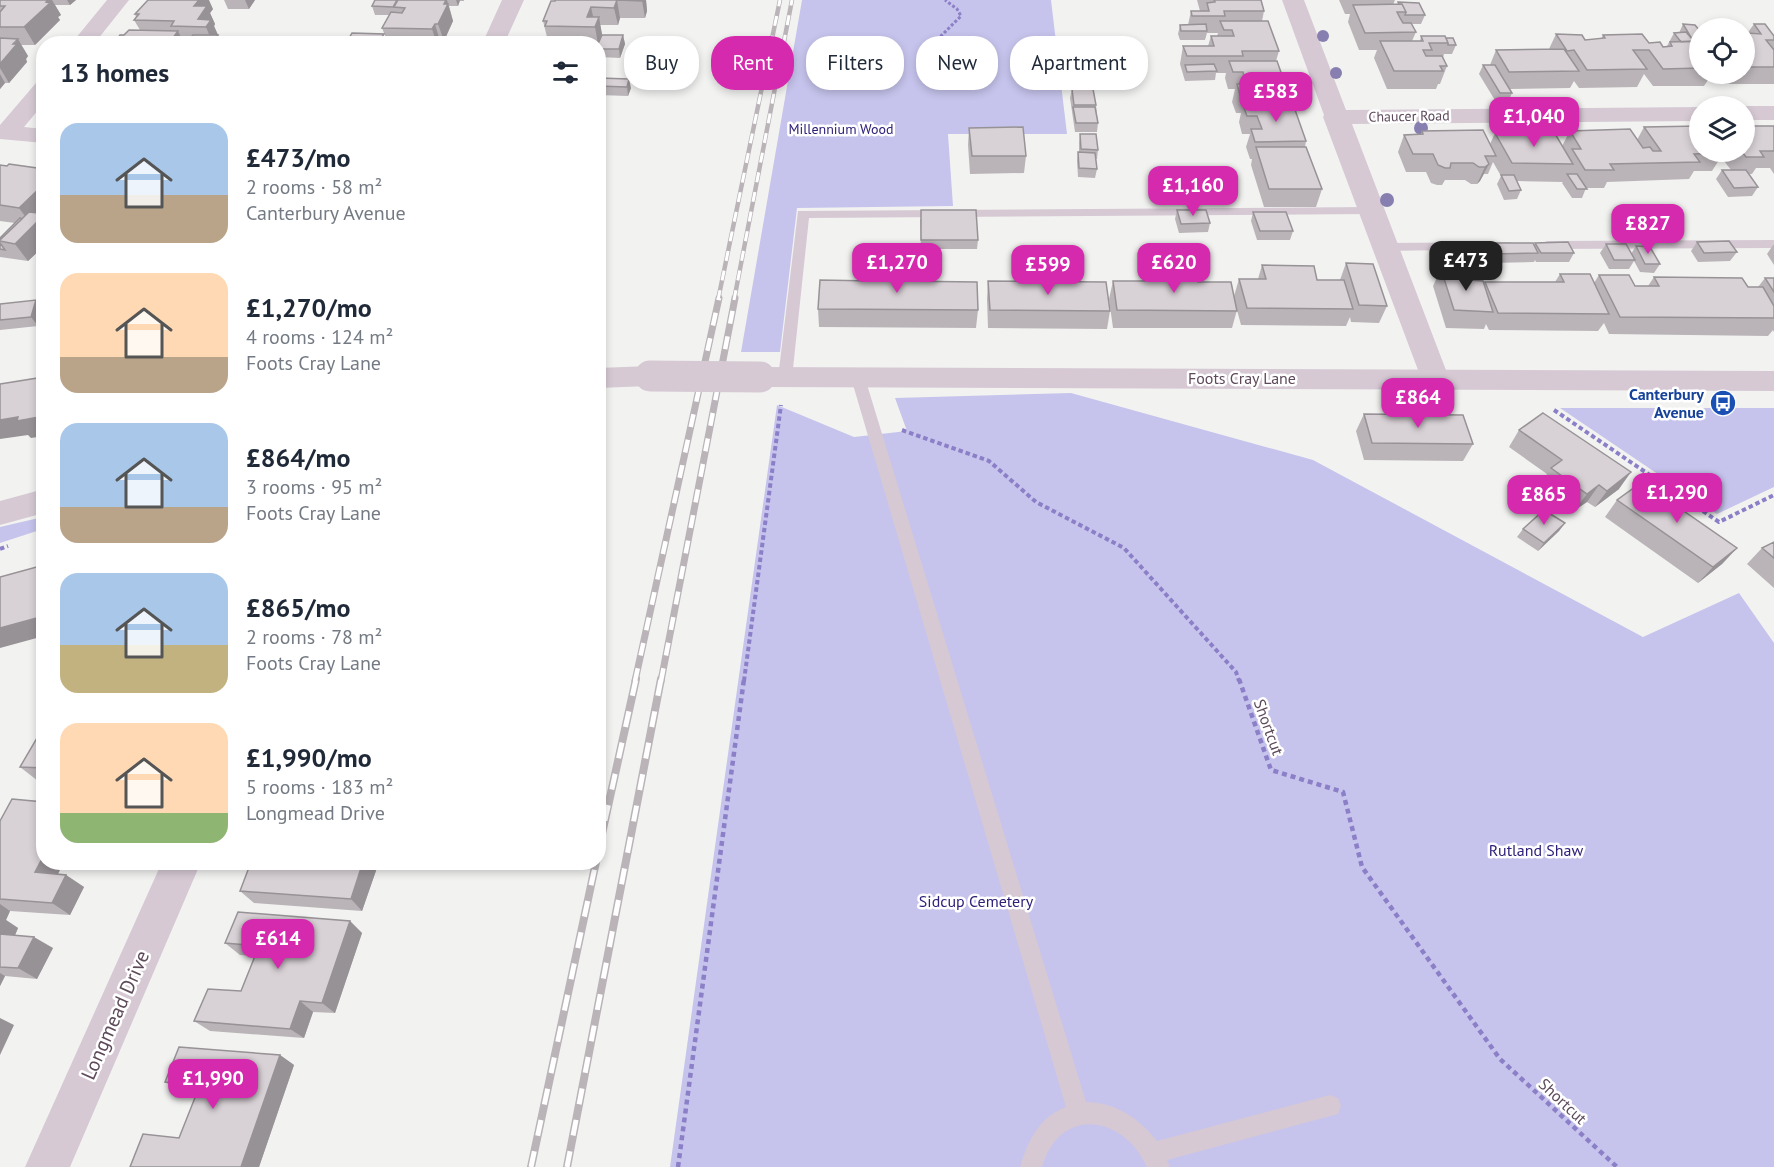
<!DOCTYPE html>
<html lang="en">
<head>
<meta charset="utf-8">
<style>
  :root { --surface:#fff; --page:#f2f2f3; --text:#1f2937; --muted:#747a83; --accent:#d529ae }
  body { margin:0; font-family:"PT Sans",sans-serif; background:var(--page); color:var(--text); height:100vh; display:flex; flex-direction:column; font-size:22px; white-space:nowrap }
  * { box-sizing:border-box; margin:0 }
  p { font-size:20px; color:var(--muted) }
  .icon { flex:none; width:33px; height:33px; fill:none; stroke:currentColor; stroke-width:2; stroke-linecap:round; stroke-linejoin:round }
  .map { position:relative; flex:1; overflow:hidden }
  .details { position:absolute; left:36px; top:36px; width:570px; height:834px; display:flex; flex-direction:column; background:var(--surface); border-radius:24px; box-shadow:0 3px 9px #0003 }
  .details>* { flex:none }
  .guide { position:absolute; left:624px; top:36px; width:570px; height:54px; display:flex; gap:12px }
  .controls { position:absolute; left:1689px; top:18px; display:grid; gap:12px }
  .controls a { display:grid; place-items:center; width:66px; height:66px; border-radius:50%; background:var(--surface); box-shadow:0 3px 9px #0003; font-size:30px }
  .price { position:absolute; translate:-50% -51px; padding:0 14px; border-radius:12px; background:var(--accent); color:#fff; font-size:20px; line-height:39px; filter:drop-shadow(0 2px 3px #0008) }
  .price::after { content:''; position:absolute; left:50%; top:36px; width:18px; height:14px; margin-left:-9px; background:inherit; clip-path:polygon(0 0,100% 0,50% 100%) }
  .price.selected { background:#222; color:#fff }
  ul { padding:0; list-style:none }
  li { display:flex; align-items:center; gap:18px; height:150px; padding:0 24px }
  li span { display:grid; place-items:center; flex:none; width:168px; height:120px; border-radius:18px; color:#555 }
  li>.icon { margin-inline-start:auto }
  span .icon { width:72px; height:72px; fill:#fffc; stroke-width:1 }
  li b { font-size:26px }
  h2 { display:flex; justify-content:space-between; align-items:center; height:72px; padding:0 24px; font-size:26px }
  .tag { padding:0 21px; border-radius:24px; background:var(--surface); box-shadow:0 3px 9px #0003; font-size:21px; line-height:54px }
  .tag.selected { background:var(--accent); color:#fff }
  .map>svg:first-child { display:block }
</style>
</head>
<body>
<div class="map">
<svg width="1774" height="1167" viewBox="0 0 1774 1167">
  <rect width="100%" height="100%" fill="#f2f3f1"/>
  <!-- green -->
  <path fill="#c6c4ec" d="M802 0H1051L1067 134H948L953 206 797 208 780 352H741Z
    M1071 393 1313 460 1643 637 1739 593 1774 643V1167H670L777 405 854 437 907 431 895 398Z
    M1560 408H1774V487L1717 514Z
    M43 517V529L0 543V527Z"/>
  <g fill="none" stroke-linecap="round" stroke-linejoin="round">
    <!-- path-far2 -->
    <path stroke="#8b7fc7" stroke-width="3" stroke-dasharray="3 2" stroke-linecap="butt" d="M929 69 937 40 961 16 957 9 945 0"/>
    <!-- path-far1 -->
    <path stroke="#8b7fc7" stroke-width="4" stroke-dasharray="4.5 3" stroke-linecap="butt" d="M1554 410 1719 522 1774 495
      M902 430 989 461 1036 502 1124 548 1236 672 1239 681
      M0 549 8 546
      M744 681 781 405"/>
    <!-- path -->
    <path stroke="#8b7fc7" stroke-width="4.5" stroke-dasharray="5 4" stroke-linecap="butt" d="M1239 679 1271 770 1343 792 1362 867 1500 1059 1617 1167
      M678 1167 744 679"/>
    <!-- service -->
    <path fill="#d6c9d4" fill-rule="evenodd" d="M1371 207 1377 211 1376 214 809 218 792 378 785 383 778 378 798 211Z
      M1774 240V248L1547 249 1540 245 1547 241Z
      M1509 242 1514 243 1516 246 1514 249 1385 251 1378 247 1385 243Z
      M858 373 865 378 1086 1102C1115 1102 1140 1119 1157 1141L1330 1095 1338 1098 1341 1106 1338 1114 1167 1160 1170 1167H1147C1124 1115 1060 1105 1042 1167H1020C1028 1141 1039 1117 1066 1107L851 378Z"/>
    <!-- minor -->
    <path fill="#d6c9d4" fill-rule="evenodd" d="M107 0H129L94 44H71Z
      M1282 0H1304L1346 110 1700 107V121L1352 124 1449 378 1445 385 1435 388 1425 385 1421 378 1323 117 1324 115Z
      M44 81V103L24 127 44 129V143L0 139V125L36 83Z
      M1742 106H1774V120H1744V106Z
      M162 862H201L70 1167H25Z"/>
    <!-- tertiary -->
    <path fill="#d6c9d4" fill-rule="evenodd" d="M502 0H524L504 44H482Z
      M650 366 660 369 664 376 660 383 650 386 598 388V368Z
      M760 367 1774 371V391L760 387 750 384 746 377 750 370Z
      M44 489V513L0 525V501Z"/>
    <!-- rail-far2 casing -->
    <g stroke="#bab4b8" stroke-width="4.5">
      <path id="rail-far2" d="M718 300 780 0
        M734 300 792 0"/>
    </g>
    <!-- rail-far1 casing -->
    <g stroke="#bab4b8" stroke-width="7">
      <path id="rail-far1" d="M635 681 719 298
        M661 681 735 298"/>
    </g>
    <!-- rail casing -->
    <g stroke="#bab4b8" stroke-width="8">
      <path id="rail" d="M598 852 636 679
        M531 1167 596 862
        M567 1167 661 679"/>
    </g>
    <!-- rail-far2 -->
    <use href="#rail-far2" stroke="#fff" stroke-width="3" stroke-dasharray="10" stroke-linecap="butt"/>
    <!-- rail-far1 -->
    <use href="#rail-far1" stroke="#fff" stroke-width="4.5" stroke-dasharray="13" stroke-linecap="butt"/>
    <!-- rail -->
    <use href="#rail" stroke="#fff" stroke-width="5" stroke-dasharray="16" stroke-linecap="butt"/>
    <!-- tertiary-bridge -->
    <path stroke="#d6c9d4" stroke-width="31" d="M650 376 760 377"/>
  </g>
  <!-- trees -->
  <g fill="#877faf">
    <circle cx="1323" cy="36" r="6"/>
    <circle cx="1336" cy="73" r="6"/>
    <circle cx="1548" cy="106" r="7"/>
    <circle cx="1563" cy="124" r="7"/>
    <circle cx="1421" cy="128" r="7"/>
    <circle cx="1387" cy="200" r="7"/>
  </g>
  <!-- wall -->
  <path fill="#bab4b8" d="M0 0H76L70 5H55L61 15 58 17 60 20 35 45H21L28 56 26 59 27 62 9 83H5L0 89Z
    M224 0H255L249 9H228Z
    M375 0H464V1H460L458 6H449L453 21 444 41H440L439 44H349L348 40 386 38 382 28 389 15H375L372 6Z
    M555 0H646L647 11 645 18H620L618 25H600L602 35H623L625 44 620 58 599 57 598 44H533L547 37 543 21Z
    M1197 0H1261L1264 11 1262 21 1279 51 1276 61 1289 95 1287 104 1306 141 1305 147 1322 189 1316 207H1264L1251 165 1252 159H1250L1246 147 1250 134H1242L1239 122 1241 113H1236L1232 102 1235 89H1228L1225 78 1226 73H1216L1215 80 1185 81 1180 64 1183 46H1208L1211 36H1217L1218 33H1207L1205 40H1180L1178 34 1180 25H1188L1191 11H1200Z
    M1339 0H1395L1393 5 1398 4V2L1425 15 1421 24H1411L1416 32 1412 41H1420L1421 36 1446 38 1456 45 1452 54H1444L1443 58 1447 66 1440 84H1438L1436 89H1387L1374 58 1377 50H1359L1348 22 1350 14H1345Z
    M213 9 210 13 215 24 214 26 222 44H114L124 35 140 30 134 20 136 17 135 14Z
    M1683 24 1700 31V74H1712L1704 86H1653L1644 74 1637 87 1579 88 1574 81 1570 88 1510 89 1512 93 1508 102H1496L1479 74 1483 65H1490L1496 50 1549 49 1556 34 1585 40 1601 39 1603 35 1649 43 1663 47 1667 46 1674 33H1679Z
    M1754 24 1774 36V84H1725L1717 74H1744V38Z
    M598 79 631 88 628 96 598 95Z
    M1072 89 1096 105 1098 123 1097 132H1075L1070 98Z
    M1774 126V174L1770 168H1756L1752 174H1749L1758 187 1752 196 1728 197 1716 179 1722 170H1731L1721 157 1712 171H1694L1689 179 1607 182 1604 188H1586L1582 198H1572L1562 183 1563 182 1517 181 1521 190 1517 199 1504 200 1497 184 1501 176 1493 162 1488 174H1484L1480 181 1477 184H1471L1465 180H1445L1442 185H1437L1431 183 1426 172H1406L1398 152 1404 135 1421 134 1422 131 1490 144 1495 133 1562 146 1570 131 1637 140 1644 127 1700 152H1744Z
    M969 128 1026 156 1024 173 970 174 968 145Z
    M1080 134 1098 150 1097 159H1096L1097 169 1095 178 1078 177 1077 161 1078 152 1079 153V143Z
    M0 165 44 169V246L28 261 0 257V238L15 223 0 221Z
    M1177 210 1210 223 1208 232 1179 233 1175 219Z
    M1253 212 1293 231 1290 240H1257L1251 221Z
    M920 219 978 240 977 249H921Z
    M1697 242 1737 252 1730 261 1698 262 1691 251Z
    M1488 243 1534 245 1535 243 1574 253 1569 262H1536L1535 260 1534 262 1489 263 1484 252Z
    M1606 244 1631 254 1636 246 1660 264 1654 273 1640 272 1634 261 1629 269H1609L1600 253Z
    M1773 245H1774V265L1767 254Z
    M1346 263 1387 306 1379 323 1351 322 1350 317 1346 326 1241 325 1237 310 1232 328H1113L1109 299 1113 281H1142L1144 272 1234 296 1239 279H1258L1262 265 1317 280H1340Z
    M1441 269 1468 280 1484 284 1485 282H1555L1560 274 1594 283 1599 275 1635 286H1648L1654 277 1748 287H1758L1765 278H1774V332L1773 330 1768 336 1609 334 1604 323 1598 331 1489 330 1486 324 1484 329 1446 328 1433 286Z
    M898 281 978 310 976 328 819 327 818 309Z
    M988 281 1110 311 1107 329 988 328 987 299Z
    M0 304 43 308 38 326 0 330Z
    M1364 414 1473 444 1463 461 1364 460 1356 431Z
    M1519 430 1619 489 1595 507 1587 502 1575 510 1540 485 1547 474 1509 447Z
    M1617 500 1737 548 1722 564 1698 583 1605 517Z
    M1565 523 1559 531 1538 551 1517 537 1523 529Z
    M1774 542V588L1747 564 1762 548Z
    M44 726V781H38L20 767Z
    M0 821 58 874 66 875 84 887 70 915 10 911 6 920 18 928 15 935 53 948 37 979 5 976 0 986Z
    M379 862 362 911 254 903 240 891 284 864Z
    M350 921 362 933 335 1013 313 1012 304 1038 210 1031 194 1021 241 991 255 956 240 955 225 943Z
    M280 1055 294 1065 259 1167H130L179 1138 197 1093 182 1091 165 1082Z"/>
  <!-- shaded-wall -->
  <path fill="#979296" d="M48 0H52L61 15 58 17 60 20 35 45 24 27Z
    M67 0H76L70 5Z
    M199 0H209L213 9 210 13 215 24 214 26 222 44H213L206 27 201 26 194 6Z
    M245 0H255L249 9Z
    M446 0H447L453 21 444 41 438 24Z
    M456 0H460L458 6Z
    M617 0 620 18 618 25 614 8Z
    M642 0H646L647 11 645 18Z
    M591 7 595 25 587 17Z
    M599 17 602 34 598 44 595 27Z
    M435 24 440 41 439 44H437L432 29Z
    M178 31 184 44H170V42Z
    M623 35 625 44 620 58 619 49Z
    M18 39 28 56 26 59 27 62 9 83 0 68V64Z
    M0 74 5 83 0 89Z
    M629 79 631 88 628 96 627 87Z
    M1489 164 1480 181 1477 184 1485 167Z
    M44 184V213L39 220 44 227V246L28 261 15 244 31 224 19 208Z
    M36 300 43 308 38 326 31 317Z
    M44 413V436L31 438 28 435 0 439V420Z
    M1631 472 1619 489 1595 507 1607 491Z
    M1599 485 1587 502 1575 510 1587 494Z
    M1565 523 1559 531 1538 551 1544 543Z
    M1737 548 1722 564 1698 583 1713 567Z
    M44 616V636L0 648V628Z
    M44 855V862H64L53 884 35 872Z
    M363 862H379L362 911 351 899Z
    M66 875 84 887 70 915 52 903Z
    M0 904 10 911 6 920 18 928 11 945 0 938Z
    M350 921 362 933 335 1013 322 1003Z
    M34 937 53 948 37 979 18 968Z
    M0 973 5 976 0 986Z
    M300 1001 313 1012 304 1038 290 1029Z
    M0 1018 14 1025 0 1055Z
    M280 1055 294 1065 259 1167H241Z"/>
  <!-- building -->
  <path fill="#d8d1d6" stroke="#979296" stroke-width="1.5" d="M0 0H48L46 2 50 3 24 27H0V12L5 6H0Z
    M148 0H199L194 6H207L198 19 211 20 206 27 171 26 174 21 134 20 139 14H135Z
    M375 0H397L393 7 372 6Z
    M398 0H446L444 4H448L438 24H435L432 29 382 28 391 12 402 13 405 8 394 7Z
    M555 0H642V1L617 0 614 8 591 7 587 17H599L595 27 545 26 547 21H543L551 1H555Z
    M1214 0H1261L1264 11H1224L1225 16H1192L1191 11H1209L1207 3 1215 2Z
    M1398 2 1419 3 1425 15H1405L1406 12 1402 4H1399Z
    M1402 4 1406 12H1397L1400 18 1403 23H1411L1416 32 1365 33 1353 5Z
    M1220 21H1268L1279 51H1242L1243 56H1187L1183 46H1214L1211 36H1234L1232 30H1224Z
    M1206 24 1207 31H1181L1180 25Z
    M1683 24 1695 25 1700 31V41L1681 42 1674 33 1686 32 1692 39Z
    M1754 24H1765L1774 36V40H1766L1774 50V67H1744V39H1751L1747 33 1761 34Z
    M129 30 178 31 170 42H158L157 44H114L120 35H124Z
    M352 33 384 34 381 38H378L375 44H351L353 40H348Z
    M1556 34 1582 35 1585 40 1605 38 1603 35 1642 34 1649 43 1660 42 1663 47 1672 46 1670 42 1695 41 1700 47V68L1663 69 1649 50H1633L1647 69 1587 70 1574 50 1567 51Z
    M193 35H218L213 43 187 42Z
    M602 35H623L619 49H598V44Z
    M1421 36H1445L1448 43H1429L1432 50H1423L1426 56H1442L1447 66H1440L1443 71H1394L1380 41H1423Z
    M540 37 590 38 588 44H533V42H537Z
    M0 38 18 39 13 44H17L0 64Z
    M378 38 428 39 426 44H375Z
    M1446 38H1453L1456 45H1448V43Z
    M1564 49 1579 71 1509 72 1496 50Z
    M1229 61H1277L1289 95H1240L1237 84H1246L1243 72H1233Z
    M1214 64 1217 71 1187 72 1185 65Z
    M1483 65H1495L1512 93H1500Z
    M599 78 629 79 627 87 598 86Z
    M1072 89H1093L1096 105H1074Z
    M1293 104 1306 141 1255 142 1251 129H1262L1257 116H1247L1243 105Z
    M1073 107H1095L1098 123H1076Z
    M1700 126V152H1722L1724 153 1694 154 1700 162 1610 164 1614 170H1585L1572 149H1581L1570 131 1630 129 1643 148 1650 147 1653 151H1661L1644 127Z
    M1744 126H1774V151H1760L1764 157H1746L1742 152H1744Z
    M1023 127 1026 156H972L969 128Z
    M1483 130 1496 156H1485L1489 164 1485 167H1479L1473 163H1451L1450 168H1445L1438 165 1433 154H1413L1404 135 1423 134 1422 131Z
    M1554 132 1573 164 1512 163 1495 133Z
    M1080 134H1096L1098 150 1081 149Z
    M1256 147H1306L1322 189H1269Z
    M1078 152 1095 153 1097 169 1079 168Z
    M9 164 44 169V184L19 208 0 205V165L7 166Z
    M1722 170H1746L1758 187 1734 188Z
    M1567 174H1577L1587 189H1577Z
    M1501 175H1514L1521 190 1509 191Z
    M44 208V221L39 220 15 244 0 241V240L29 212 38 213Z
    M921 210H976L978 240H921Z
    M1177 210H1206L1210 223 1181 224Z
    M1253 212H1286L1293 231H1260Z
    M20 218 22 219 0 240V238Z
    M1729 241 1737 252 1704 253 1697 242Z
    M1568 242 1574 253H1541L1535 243Z
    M0 243 5 250 0 249Z
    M1488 243H1533L1538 253 1493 254Z
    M1606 244H1626L1635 260H1614Z
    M1636 246 1650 247 1660 264H1645Z
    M1346 263 1373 264 1387 306 1359 305Z
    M1262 265 1314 266 1317 280H1344L1353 309 1247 308 1239 279H1266Z
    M872 268H898V281L977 282 978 310 818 309 820 280 872 281Z
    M1441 269 1465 270 1468 280 1483 281 1493 312 1454 310Z
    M1144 272H1196L1198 282H1231L1237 311 1117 310 1113 281H1145Z
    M1560 274H1590L1609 314 1498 313 1485 282H1564Z
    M1599 275H1629L1635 286H1659L1654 277 1742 278 1748 287H1763L1774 306V318L1620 317Z
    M1765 278H1774V292Z
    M988 281 1106 282 1110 311 990 310Z
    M36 300 31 317 0 320V304Z
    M44 377V413L40 414 39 417 17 421 18 417 0 420V384Z
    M1543 413 1631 472 1607 491 1599 485 1587 494 1551 468 1562 460 1519 430Z
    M1364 414 1463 415 1473 444 1372 443Z
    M1642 482 1737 548 1713 567 1617 500Z
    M1544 510 1565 523 1544 543 1523 529Z
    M1774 542V558L1762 548Z
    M44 565V616L0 628V577Z
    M44 726V768L20 767Z
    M12 799 44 802V855L35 872 66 875 52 903 0 899V821Z
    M251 862 284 864V862H363L351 899 240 891Z
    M238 912 350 921 322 1003 300 1001 290 1029 194 1021 208 989 241 991 259 946 225 943Z
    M0 934 34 937 18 968 0 967Z
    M179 1047 280 1055 241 1167H130L143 1134 179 1138 200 1085 165 1082Z"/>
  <!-- icons -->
  <defs>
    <g id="bus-disc" transform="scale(1.35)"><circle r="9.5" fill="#1a4fb4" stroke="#fff"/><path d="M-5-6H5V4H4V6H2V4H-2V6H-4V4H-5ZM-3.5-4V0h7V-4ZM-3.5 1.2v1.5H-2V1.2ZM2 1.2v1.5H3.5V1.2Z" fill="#fff"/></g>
  </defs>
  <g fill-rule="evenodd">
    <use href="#bus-disc" x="1723" y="403"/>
  </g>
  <g text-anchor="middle" stroke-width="5" stroke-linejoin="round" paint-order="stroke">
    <!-- far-street labels -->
    <g font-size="14" fill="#5d4a5a" stroke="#fff">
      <text transform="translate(1409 116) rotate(-1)" y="5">Chaucer Road</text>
    </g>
    <!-- far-park labels -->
    <g font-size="14" fill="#2f2079" stroke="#fff">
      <text x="841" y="134">Millennium Wood</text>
    </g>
    <!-- street labels -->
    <g font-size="16" fill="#5d4a5a" stroke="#fff">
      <text x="1242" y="384">Foots Cray Lane</text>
      <text transform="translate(1269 727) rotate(70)" y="6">Shortcut</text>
      <text transform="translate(1563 1101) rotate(43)" y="6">Shortcut</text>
    </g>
    <!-- transit labels -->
    <g font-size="16" font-weight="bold" fill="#164399" stroke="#fff" text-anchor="end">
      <text x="1704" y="400">Canterbury<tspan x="1704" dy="18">Avenue</tspan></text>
    </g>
    <!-- park labels -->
    <g font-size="16" fill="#2f2079" stroke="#fff">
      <text x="1536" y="856">Rutland Shaw</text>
      <text x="976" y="907">Sidcup Cemetery</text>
    </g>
    <!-- near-street labels -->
    <g font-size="20" fill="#5d4a5a" stroke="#fff">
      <text transform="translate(115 1015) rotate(-66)" y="7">Longmead Drive</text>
    </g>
  </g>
</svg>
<div class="controls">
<a><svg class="icon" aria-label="locate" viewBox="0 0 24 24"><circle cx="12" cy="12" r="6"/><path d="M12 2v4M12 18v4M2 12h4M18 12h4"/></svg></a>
<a><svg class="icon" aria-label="layers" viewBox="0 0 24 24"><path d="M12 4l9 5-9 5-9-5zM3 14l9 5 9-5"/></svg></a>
</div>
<b class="price" style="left:1276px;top:123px">£583</b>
<b class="price" style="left:1534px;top:148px">£1,040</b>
<b class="price" style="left:1193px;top:217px">£1,160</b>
<b class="price" style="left:1648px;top:255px">£827</b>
<b class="price selected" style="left:1466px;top:292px">£473</b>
<b class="price" style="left:897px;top:294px">£1,270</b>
<b class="price" style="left:1174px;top:294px">£620</b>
<b class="price" style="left:1048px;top:296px">£599</b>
<b class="price" style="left:1418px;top:429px">£864</b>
<b class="price" style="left:1677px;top:524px">£1,290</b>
<b class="price" style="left:1544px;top:526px">£865</b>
<b class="price" style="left:278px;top:970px">£614</b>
<b class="price" style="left:213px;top:1110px">£1,990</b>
<div class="guide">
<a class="tag">Buy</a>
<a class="tag selected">Rent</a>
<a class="tag">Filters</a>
<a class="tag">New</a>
<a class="tag">Apartment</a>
</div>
<section class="details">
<h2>13 homes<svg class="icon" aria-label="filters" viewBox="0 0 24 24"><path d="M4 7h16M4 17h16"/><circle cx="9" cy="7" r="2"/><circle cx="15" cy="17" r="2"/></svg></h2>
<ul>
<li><span style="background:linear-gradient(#a9c7e8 60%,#b9a48a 0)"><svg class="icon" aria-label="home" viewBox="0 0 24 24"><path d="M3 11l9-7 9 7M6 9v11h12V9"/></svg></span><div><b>£473/mo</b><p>2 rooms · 58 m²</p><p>Canterbury Avenue</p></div></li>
<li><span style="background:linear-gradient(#ffd9b3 70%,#b9a48a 0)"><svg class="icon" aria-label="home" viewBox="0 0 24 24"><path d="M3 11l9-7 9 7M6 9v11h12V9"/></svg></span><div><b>£1,270/mo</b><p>4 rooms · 124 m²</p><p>Foots Cray Lane</p></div></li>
<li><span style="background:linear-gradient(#a9c7e8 70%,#b9a48a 0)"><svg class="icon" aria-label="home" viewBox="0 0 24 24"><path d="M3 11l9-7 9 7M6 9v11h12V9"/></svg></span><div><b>£864/mo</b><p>3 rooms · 95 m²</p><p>Foots Cray Lane</p></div></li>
<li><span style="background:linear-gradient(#a9c7e8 60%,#c2b280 0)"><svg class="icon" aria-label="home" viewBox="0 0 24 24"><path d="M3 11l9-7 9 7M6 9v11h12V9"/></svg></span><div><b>£865/mo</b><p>2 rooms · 78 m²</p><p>Foots Cray Lane</p></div></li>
<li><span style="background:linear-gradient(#ffd9b3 75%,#8fb573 0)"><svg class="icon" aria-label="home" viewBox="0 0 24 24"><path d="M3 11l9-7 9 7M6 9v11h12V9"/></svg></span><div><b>£1,990/mo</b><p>5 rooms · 183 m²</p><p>Longmead Drive</p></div></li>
</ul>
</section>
</div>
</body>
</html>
